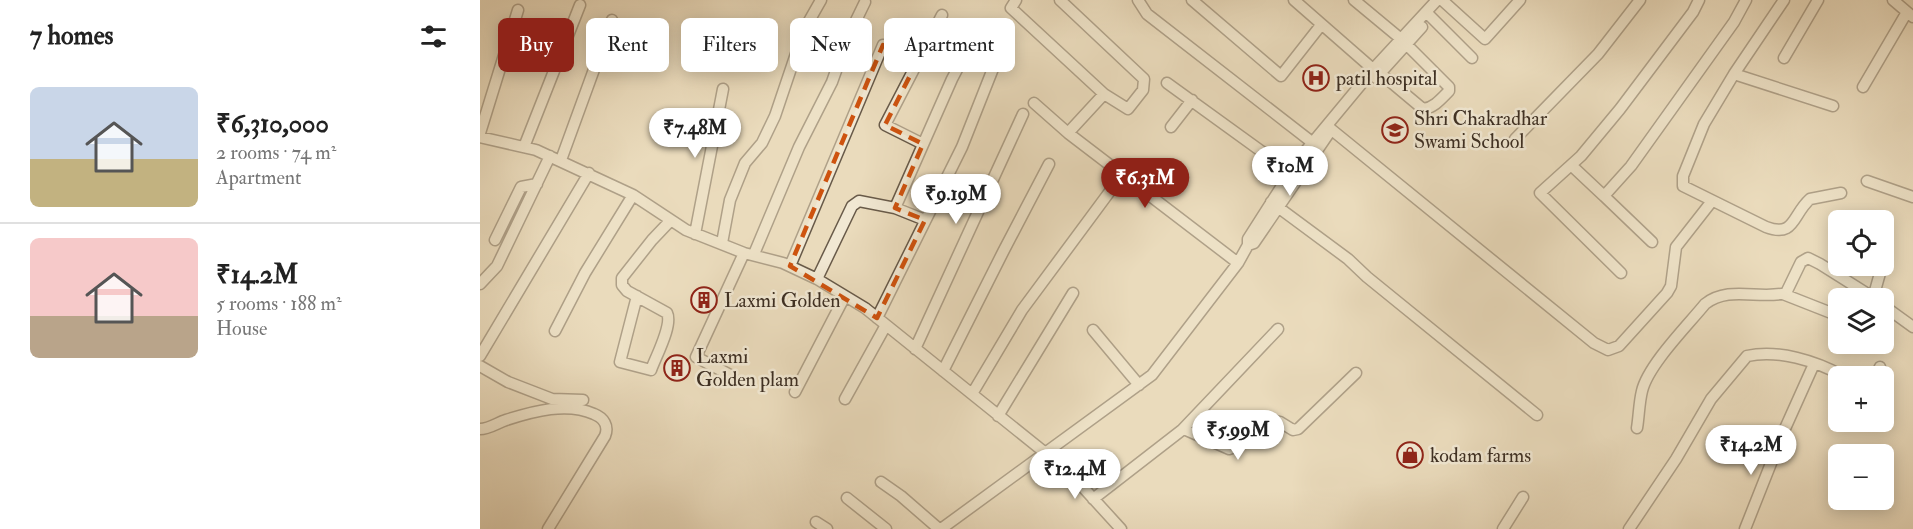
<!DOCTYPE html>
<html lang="en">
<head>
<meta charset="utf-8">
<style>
  :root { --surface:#fff; --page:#f2f2f2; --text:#222; --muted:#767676; --line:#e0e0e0; --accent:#8f2418 }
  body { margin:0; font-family:"IM FELL Double Pica",serif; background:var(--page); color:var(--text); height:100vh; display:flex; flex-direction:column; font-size:22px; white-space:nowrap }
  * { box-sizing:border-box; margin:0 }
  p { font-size:20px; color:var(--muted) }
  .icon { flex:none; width:33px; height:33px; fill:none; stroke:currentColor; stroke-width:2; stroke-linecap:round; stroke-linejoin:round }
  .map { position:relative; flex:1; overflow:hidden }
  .sheet { display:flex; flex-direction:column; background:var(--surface); width:480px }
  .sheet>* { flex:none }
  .guide { position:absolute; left:18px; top:18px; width:570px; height:54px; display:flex; gap:12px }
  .buttons { position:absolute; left:1348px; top:210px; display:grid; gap:12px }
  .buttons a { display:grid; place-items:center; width:66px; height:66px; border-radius:9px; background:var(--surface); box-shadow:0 3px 15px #0003; font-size:30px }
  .price { position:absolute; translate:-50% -51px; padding:0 14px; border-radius:21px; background:#fff; color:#222; font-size:20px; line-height:39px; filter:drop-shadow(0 2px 3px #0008) }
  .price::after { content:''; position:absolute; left:50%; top:36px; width:18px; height:14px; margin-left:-9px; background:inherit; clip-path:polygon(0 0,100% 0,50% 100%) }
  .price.active { background:var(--accent); color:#fff }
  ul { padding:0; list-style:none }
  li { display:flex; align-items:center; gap:18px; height:150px; padding:0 30px }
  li+li { border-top:2px solid var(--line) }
  li span { display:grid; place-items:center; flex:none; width:168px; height:120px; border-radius:9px; color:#555 }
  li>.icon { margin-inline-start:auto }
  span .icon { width:72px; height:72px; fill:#fffc; stroke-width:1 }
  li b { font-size:26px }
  h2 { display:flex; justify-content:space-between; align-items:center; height:72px; padding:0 30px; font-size:26px }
  .pill { padding:0 21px; border-radius:9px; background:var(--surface); box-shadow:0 3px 15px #0003; font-size:21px; line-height:54px }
  .pill.active { background:var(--accent); color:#fff }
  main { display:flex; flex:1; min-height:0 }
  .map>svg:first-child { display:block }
</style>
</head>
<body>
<main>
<section class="sheet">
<h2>7 homes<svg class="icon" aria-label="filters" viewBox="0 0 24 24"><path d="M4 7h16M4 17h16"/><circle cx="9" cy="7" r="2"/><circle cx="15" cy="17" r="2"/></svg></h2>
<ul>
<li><span style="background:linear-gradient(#c9d6e8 60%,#c2b280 0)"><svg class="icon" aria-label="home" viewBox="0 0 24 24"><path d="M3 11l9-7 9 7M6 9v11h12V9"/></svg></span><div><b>₹6,310,000</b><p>2 rooms · 74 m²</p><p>Apartment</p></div></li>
<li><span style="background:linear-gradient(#f6c9c9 65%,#b9a48a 0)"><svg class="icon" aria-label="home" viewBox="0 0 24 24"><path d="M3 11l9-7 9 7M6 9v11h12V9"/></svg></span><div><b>₹14.2M</b><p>5 rooms · 188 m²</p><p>House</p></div></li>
</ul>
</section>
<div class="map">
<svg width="1433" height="529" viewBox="0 0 1433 529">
  <rect width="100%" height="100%" fill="#eadbbc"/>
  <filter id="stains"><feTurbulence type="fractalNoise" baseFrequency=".00333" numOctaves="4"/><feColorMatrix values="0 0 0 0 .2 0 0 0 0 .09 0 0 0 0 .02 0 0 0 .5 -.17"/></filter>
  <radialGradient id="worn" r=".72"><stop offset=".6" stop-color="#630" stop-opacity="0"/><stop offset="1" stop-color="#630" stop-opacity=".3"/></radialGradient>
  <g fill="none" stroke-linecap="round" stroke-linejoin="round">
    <!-- minor casing -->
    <g stroke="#685a49" stroke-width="13">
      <path id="minor" d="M536 0 531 8 624 94 648 109 663 90 664 79 580 0
        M658 0 667 14 833 143
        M712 0 801 76 841 25
        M814 0 894 70 900 73 943 109C954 108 962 98 969 91V87L921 39 874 0
        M962 0 1005 39 1040 0
        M1304 0 1254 74 1224 124 1203 176V186L1286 227C1315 238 1312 215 1330 199L1361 193
        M1413 0 1433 17
        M946 12 992 58
        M1304 58 1338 0
        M1254 74 1353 106
        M896 78 942 27
        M687 83 810 172
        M1383 87 1427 12
        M554 103 588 133 758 263
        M847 126 1114 343 1128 350 1139 346 1187 293 1191 286 1196 247 1232 201
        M691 127 712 100
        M0 133 38 10
        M588 133 624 94
        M0 137 56 150 153 195 206 230 264 253 303 263 337 279 385 308 589 472 641 529
        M1035 139 1118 54 1160 0
        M443 144 405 125 462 15
        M44 147 100 5
        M81 160 132 20
        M1091 165 1124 196 1151 166 1254 22 1266 0
        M1387 181 1433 197
        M1124 196 1172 242
        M791 202 868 259 887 277 1057 415
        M445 220 415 208 472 79 482 60
        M215 234 243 89
        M15 240 41 187 57 184
        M242 243 250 200 265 163 282 143 295 116 324 30 341 0
        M768 245 774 243 849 133
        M274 254 319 147 352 82 368 37 385 2
        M310 266 403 45H408L452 64
        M1141 273 1060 193 1101 156 1140 109 1213 12 1219 0
        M337 279 372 206 379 201 415 208
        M0 284 17 266 70 156
        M1303 294 1359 316
        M157 296 140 362 171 370C176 356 193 325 187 313L147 291 142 285V278L172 240 191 220
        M1393 298 1402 266
        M1404 306 1433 327
        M397 318 482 147 518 56
        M613 330 659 385
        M75 331 105 273 153 195
        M435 349 543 114
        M0 356 109 173
        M0 366 28 382 72 399 103 400
        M463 371 523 252 569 164
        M252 376 216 357 264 253
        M1396 376 1400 367
        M315 392 365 296
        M492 394 542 310 642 175
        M365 399 406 325
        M518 416 593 293
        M1157 428C1159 416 1159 403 1162 391 1168 365 1208 325 1225 304 1249 285 1279 300 1306 293L1321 262 1328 258 1340 264 1394 298
        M0 429C9 429 17 423 26 420 54 411 87 402 114 414 124 418 129 426 125 436L68 529
        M702 430 798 329
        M401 482 421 496 459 529
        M367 498 406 529
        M613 499 702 430H706L749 449 758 446 785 419 800 422 813 430 818 429 876 373
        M336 522 347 529
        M461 529 672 375 758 263 768 245V239L819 159 897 65 957 0
        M1023 529 1043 497
        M1149 529 1196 459 1231 399 1267 356C1298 349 1336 361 1363 376
        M1265 529 1303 433 1334 364"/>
    </g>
    <!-- minor -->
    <use href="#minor" stroke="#f1e8d3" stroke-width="10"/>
  </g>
  <!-- marked area -->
  <path d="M0 0H1433V529H0ZM403 45 439 58 405 125 443 144 415 208 445 220 397 318 310 266Z" fill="#eadbbc" fill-opacity=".55" fill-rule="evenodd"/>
  <path fill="none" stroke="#ce530f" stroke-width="4.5" stroke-dasharray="12 8" stroke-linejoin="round" d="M403 45 439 58 405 125 443 144 415 208 445 220 397 318 310 266Z"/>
  <!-- icons -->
  <defs>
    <g id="hospital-ring" transform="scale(1.35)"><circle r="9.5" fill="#f1e8d3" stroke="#8f2418" stroke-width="1.5"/><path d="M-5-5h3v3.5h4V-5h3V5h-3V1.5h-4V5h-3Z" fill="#8f2418"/></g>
    <g id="school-ring" transform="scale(1.35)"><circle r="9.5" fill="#f1e8d3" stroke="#8f2418" stroke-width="1.5"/><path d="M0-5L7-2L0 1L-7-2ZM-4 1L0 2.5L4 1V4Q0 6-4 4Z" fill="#8f2418"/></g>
    <g id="building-ring" transform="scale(1.35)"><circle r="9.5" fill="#f1e8d3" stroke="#8f2418" stroke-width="1.5"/><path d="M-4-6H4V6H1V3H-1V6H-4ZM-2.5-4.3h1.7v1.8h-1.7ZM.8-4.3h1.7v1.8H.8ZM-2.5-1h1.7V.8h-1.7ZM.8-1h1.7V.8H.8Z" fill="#8f2418"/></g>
    <g id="shop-ring" transform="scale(1.35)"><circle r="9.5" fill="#f1e8d3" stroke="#8f2418" stroke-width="1.5"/><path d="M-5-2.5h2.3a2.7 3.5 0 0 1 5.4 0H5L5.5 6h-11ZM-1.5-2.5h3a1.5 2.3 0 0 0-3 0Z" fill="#8f2418"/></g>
  </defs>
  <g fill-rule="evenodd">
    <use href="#hospital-ring" x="836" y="78"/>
    <use href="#school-ring" x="915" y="130"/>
    <use href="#building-ring" x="224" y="300"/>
    <use href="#building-ring" x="197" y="368"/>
    <use href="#shop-ring" x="930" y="455"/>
  </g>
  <g text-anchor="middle" stroke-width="5" stroke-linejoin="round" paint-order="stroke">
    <!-- poi labels -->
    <g font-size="20" fill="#3d2f23" stroke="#f1e8d3" text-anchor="start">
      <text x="856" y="85">patil hospital</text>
      <text x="934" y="125">Shri Chakradhar<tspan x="934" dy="23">Swami School</tspan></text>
      <text x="244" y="307">Laxmi Golden</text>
      <text x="216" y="363">Laxmi<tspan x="216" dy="23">Golden plam</tspan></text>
      <text x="950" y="462">kodam farms</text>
    </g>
  </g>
  <rect width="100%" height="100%" filter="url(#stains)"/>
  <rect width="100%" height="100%" fill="url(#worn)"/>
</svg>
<div class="buttons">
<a><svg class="icon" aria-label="locate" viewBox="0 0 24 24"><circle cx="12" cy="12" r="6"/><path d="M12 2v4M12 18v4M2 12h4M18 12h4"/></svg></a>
<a><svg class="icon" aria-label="layers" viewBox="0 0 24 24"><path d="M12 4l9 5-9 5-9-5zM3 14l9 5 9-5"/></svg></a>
<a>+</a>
<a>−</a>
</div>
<b class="price" style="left:215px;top:159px">₹7.48M</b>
<b class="price" style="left:810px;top:197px">₹10M</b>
<b class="price active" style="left:665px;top:209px">₹6.31M</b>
<b class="price" style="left:476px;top:225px">₹9.19M</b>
<b class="price" style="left:758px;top:461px">₹5.99M</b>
<b class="price" style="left:1271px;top:476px">₹14.2M</b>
<b class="price" style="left:595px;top:500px">₹12.4M</b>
<div class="guide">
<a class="pill active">Buy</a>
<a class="pill">Rent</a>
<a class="pill">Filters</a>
<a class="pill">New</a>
<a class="pill">Apartment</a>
</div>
</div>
</main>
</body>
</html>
